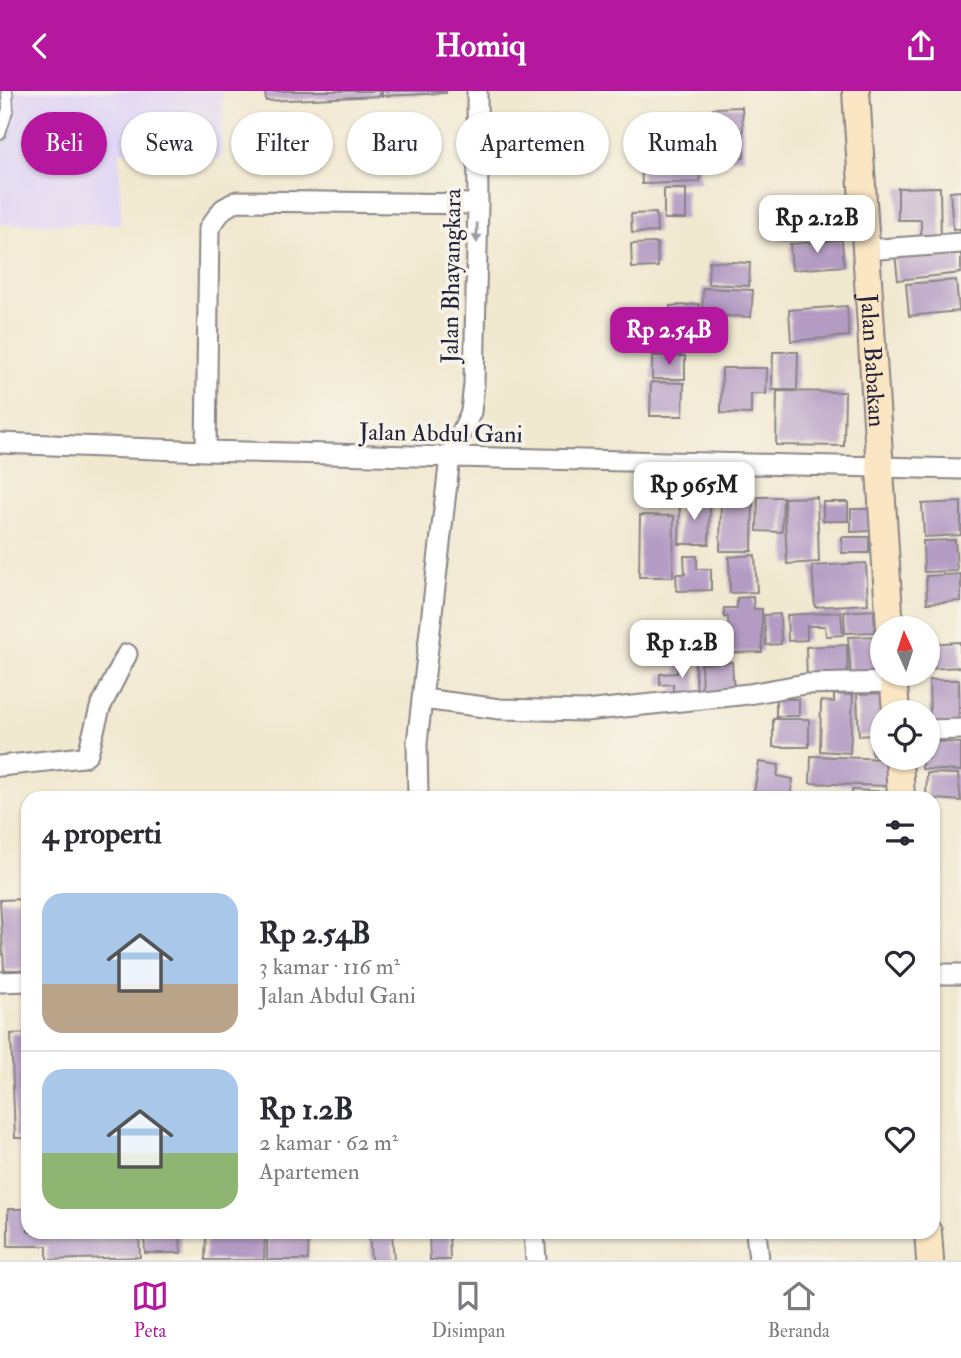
<!DOCTYPE html>
<html lang="id">
<head>
<meta charset="utf-8">
<style>
  :root { --surface:#fff; --page:#f7f7f7; --text:#2b2b33; --muted:#7c7c81; --line:#e1e1e2; --accent:#b5179e }
  body { margin:0; font-family:"IM FELL Double Pica",serif; background:var(--page); color:var(--text); height:100vh; display:flex; flex-direction:column; font-size:26px; white-space:nowrap }
  * { box-sizing:border-box; margin:0 }
  p { font-size:23px; color:var(--muted) }
  .icon { flex:none; width:38px; height:38px; fill:none; stroke:currentColor; stroke-width:2; stroke-linecap:round; stroke-linejoin:round }
  .map { position:relative; flex:1; overflow:hidden }
  .drawer { position:absolute; left:21px; top:700px; width:919px; height:448px; display:flex; flex-direction:column; background:var(--surface); border-radius:21px; box-shadow:0 2px 5px #0004 }
  .drawer>* { flex:none }
  .banner { position:absolute; left:21px; top:21px; width:920px; height:63px; display:flex; gap:14px }
  .needle { width:46px; rotate:357deg }
  .tools { position:absolute; left:870px; top:525px; display:grid; gap:14px }
  .tools a { display:grid; place-items:center; width:70px; height:70px; border-radius:50%; background:var(--surface); box-shadow:0 2px 5px #0004; font-size:35px }
  .price { position:absolute; translate:-50% -60px; padding:0 16px; border-radius:14px; background:#fff; color:#222; font-size:23px; line-height:46px; filter:drop-shadow(0 2px 4px #0008) }
  .price::after { content:''; position:absolute; left:50%; top:42px; width:21px; height:16px; margin-left:-10px; background:inherit; clip-path:polygon(0 0,100% 0,50% 100%) }
  .price.active { background:var(--accent); color:#fff }
  ul { padding:0; list-style:none }
  li { display:flex; align-items:center; gap:21px; height:175px; padding:0 21px }
  li+li { border-top:2px solid var(--line) }
  li span { display:grid; place-items:center; flex:none; width:196px; height:140px; border-radius:21px; color:#555 }
  li>.icon { margin-inline-start:auto }
  span .icon { width:84px; height:84px; fill:#fffc; stroke-width:1 }
  li b { font-size:30px }
  h2 { display:flex; justify-content:space-between; align-items:center; height:84px; padding:0 21px; font-size:30px }
  .tag { padding:0 24px; border-radius:32px; background:var(--surface); box-shadow:0 2px 5px #0004; font-size:24px; line-height:63px }
  .tag.active { background:var(--accent); color:#fff }
  header { display:flex; justify-content:space-between; align-items:center; height:91px; padding:0 21px; background:var(--accent); color:#fff; font-size:32px; font-weight:700 }
  .tabs { display:flex; justify-content:space-around; align-items:center; height:98px; border-top:2px solid var(--line); background:var(--surface); font-size:19px; color:var(--muted) }
  .tabs a { display:grid; justify-items:center; gap:4px }
  .tabs .active { color:var(--accent) }
  .map>svg:first-child { display:block }
</style>
</head>
<body>
<header><svg class="icon" aria-label="back" viewBox="0 0 24 24"><path d="M15 5l-7 7 7 7"/></svg>Homiq<svg class="icon" aria-label="share" viewBox="0 0 24 24"><path d="M12 15V3M7 8l5-5 5 5M5 13v7h14v-7"/></svg></header>
<div class="map">
<svg width="961" height="1169" viewBox="0 0 961 1169">
  <rect width="100%" height="100%" fill="#f7f3e8"/>
  <filter id="ink" filterUnits="userSpaceOnUse"><feTurbulence type="fractalNoise" baseFrequency=".0143" numOctaves="2"/><feDisplacementMap in="SourceGraphic" scale="14" xChannelSelector="R" yChannelSelector="G"/><feConvolveMatrix kernelMatrix="1 2 1 2 8 2 1 2 1" color-interpolation-filters="sRGB"/></filter>
  <filter id="wash" filterUnits="userSpaceOnUse"><feTurbulence type="fractalNoise" baseFrequency=".00686" numOctaves="4" result="noise"/><feDisplacementMap in="SourceGraphic" scale="28" xChannelSelector="R" yChannelSelector="G"/><feGaussianBlur stdDeviation="1.57" result="paint"/><feColorMatrix in="noise" values="0 0 0 0 0 0 0 0 0 0 0 0 0 0 0 0 0 1.4 0 .05"/><feComposite in="paint" operator="in"/></filter>
  <g filter="url(#wash)">
    <rect width="100%" height="100%" fill="#f1e8d0"/>
    <!-- built -->
    <path fill="#dfd5f5" d="M0 0H223L222 68 119 60 121 133H0Z"/>
    <g id="blocks">
      <!-- building -->
      <path fill="#b49bc4" d="M265 0H380V5L266 10Z
        M382 0H446V2L382 5Z
        M742 16 744 67 716 68 715 59 696 60 694 24 714 23 713 17Z
        M699 72 700 91 642 93 641 75Z
        M940 96 941 151H921V129H898V97Z
        M664 98H686V128H664Z
        M961 100V138H953L950 101Z
        M833 112 834 148 782 149 781 113Z
        M656 122 657 141 632 142 631 123Z
        M842 149 844 175 792 179 790 153Z
        M657 152 658 176 632 177 631 153Z
        M961 155V182L898 189 895 163Z
        M709 170 750 172 749 195 708 193Z
        M956 189 959 220 909 225 906 193Z
        M703 197 753 199 751 226 702 224Z
        M699 213 701 259 649 261 648 237 671 236 670 215Z
        M847 215 849 245 791 250 789 219Z
        M773 261H798L797 299H772Z
        M652 265H685V288H652Z
        M722 277H767L766 303H751V323L721 322Z
        M651 291 684 292 683 325H650Z
        M777 300 845 301 844 355 776 354Z
        M758 406H783L782 441 757 440Z
        M817 406 819 471 787 473 784 407Z
        M721 408H753L752 460H720Z
        M680 409 710 410 709 453H679Z
        M823 411H848V430H823Z
        M961 411V444L924 446 922 413Z
        M851 418H870V440L851 441Z
        M640 424 674 425 673 486H639Z
        M842 446H869V462H842Z
        M955 449 957 480 924 481 923 450Z
        M755 464 757 501 730 502 729 466Z
        M684 465H697V478H711V499L677 500 676 483H685Z
        M866 472 868 513 815 516 812 475Z
        M961 483V510L927 512 926 485Z
        M753 506 754 518H762V561L719 562V547H729L728 526H724V517H737V507Z
        M874 519 875 541 845 542 844 521Z
        M841 521 843 544 826 545 825 535H807V549L788 550 787 524Z
        M780 523 781 553 766 554 764 524Z
        M702 535V540H714L715 566 668 568V543L684 542V536Z
        M880 545 883 587 851 589 848 546Z
        M960 551 961 576 928 578V553Z
        M847 554 848 588 807 590 806 556Z
        M732 571 734 602 702 604 701 573Z
        M677 572H695L697 604 673 605V593L660 594V583L677 582Z
        M929 589H959V633H930Z
        M884 602 882 664H872L871 644 859 645 857 603Z
        M834 603 853 604 850 662 820 660 821 610 834 611Z
        M776 608H799V625H776Z
        M773 628H809V656H773Z
        M928 650 961 652V680L922 678V667H928Z
        M811 665 888 668 886 695 810 692Z
        M759 671 779 674 777 685 793 688 790 707H753Z
        M927 682 958 683 961 710 926 707Z
        M852 699 890 701V707H852Z
        M28 808V879H4L0 809Z
        M28 942V1047H15L11 943Z
        M8 1118H28V1141H139L140 1166 47 1169V1155H8Z
        M144 1141H180L181 1162H145Z
        M206 1141H265L264 1169H205Z
        M267 1141H309L308 1169H267Z
        M429 1141H449L450 1169H430Z
        M392 1142 394 1169H371L369 1144Z"/>
    </g>
  </g>
  <g filter="url(#ink)">
    <use href="#blocks" fill-opacity="0" stroke="#8a8586" stroke-width="2"/>
    <g fill="none" stroke-linecap="round" stroke-linejoin="round">
      <!-- lane casing -->
      <g stroke="#8a8586" stroke-width="13">
        <path id="lane" d="M0 43 8 18 7 0"/>
      </g>
      <!-- street casing -->
      <g stroke="#8a8586" stroke-width="23">
        <path id="street" d="M866 159 961 152
          M0 352 206 360 961 378
          M206 360 209 137 223 118 237 110 478 113
          M423 608 500 618 585 620 749 603 805 593 894 591
          M928 639 961 638
          M0 675 83 666 88 662 100 617 127 563
          M418 707 417 652 450 366 471 321 474 293 478 113 477 0
          M933 883H961
          M0 891 28 890
          M534 1141 536 1169
          M756 1141 759 1169"/>
      </g>
      <!-- secondary casing -->
      <g stroke="#8a8586" stroke-width="30">
        <g id="secondary">
          <path id="s1" d="M856 0 890 537"/>
          <path d="M893 583 896 621"/>
          <path d="M899 667 901 707"/>
          <path d="M928 1141 930 1169"/>
        </g>
      </g>
      <!-- lane -->
      <use href="#lane" stroke="#fff" stroke-width="10"/>
      <!-- street -->
      <use href="#street" stroke="#fff" stroke-width="19"/>
      <!-- secondary -->
      <use href="#secondary" stroke="#fbe6c4" stroke-width="26"/>
    </g>
    <!-- one-way arrows -->
    <defs><path id="oneway-solid" d="M-6-.8H1V-3.2L6.5 0L1 3.2V.8H-6Z" transform="scale(1.75)"/></defs>
    <use fill="#9c9ca7" href="#oneway-solid" transform="translate(477 142) rotate(91)"/>
  </g>
  <g text-anchor="middle" stroke-width="7" stroke-linejoin="round" paint-order="stroke">
    <!-- street labels -->
    <g font-size="24" fill="#22223b" stroke="#f7f3e8">
      <text transform="translate(451 185) rotate(-89)" y="8">Jalan Bhayangkara</text>
      <text dy="8" stroke="none"><textPath href="#s1" startOffset="270">Jalan Babakan</textPath></text>
      <text transform="translate(441 342) rotate(1)" y="8">Jalan Abdul Gani</text>
    </g>
  </g>
</svg>
<div class="tools">
<a><svg class="needle" viewBox="-14 -14 28 28"><path d="M0-13l5 13h-10z" fill="#e53935"/><path d="M0 13l5-13h-10z" fill="#7c7c81"/></svg></a>
<a><svg class="icon" aria-label="locate" viewBox="0 0 24 24"><circle cx="12" cy="12" r="6"/><path d="M12 2v4M12 18v4M2 12h4M18 12h4"/></svg></a>
</div>
<b class="price" style="left:817px;top:164px">Rp 2.12B</b>
<b class="price active" style="left:669px;top:276px">Rp 2.54B</b>
<b class="price" style="left:694px;top:431px">Rp 965M</b>
<b class="price" style="left:682px;top:589px">Rp 1.2B</b>
<div class="banner">
<a class="tag active">Beli</a>
<a class="tag">Sewa</a>
<a class="tag">Filter</a>
<a class="tag">Baru</a>
<a class="tag">Apartemen</a>
<a class="tag">Rumah</a>
</div>
<section class="drawer">
<h2>4 properti<svg class="icon" aria-label="filters" viewBox="0 0 24 24"><path d="M4 7h16M4 17h16"/><circle cx="9" cy="7" r="2"/><circle cx="15" cy="17" r="2"/></svg></h2>
<ul>
<li><span style="background:linear-gradient(#a9c7e8 65%,#b9a48a 0)"><svg class="icon" aria-label="home" viewBox="0 0 24 24"><path d="M3 11l9-7 9 7M6 9v11h12V9"/></svg></span><div><b>Rp 2.54B</b><p>3 kamar · 116 m²</p><p>Jalan Abdul Gani</p></div><svg class="icon" aria-label="heart" viewBox="0 0 24 24"><path d="M12 20l-8-8c-3-5 5-10 8-4 3-6 11-1 8 4z"/></svg></li>
<li><span style="background:linear-gradient(#a9c7e8 60%,#8fb573 0)"><svg class="icon" aria-label="home" viewBox="0 0 24 24"><path d="M3 11l9-7 9 7M6 9v11h12V9"/></svg></span><div><b>Rp 1.2B</b><p>2 kamar · 62 m²</p><p>Apartemen</p></div><svg class="icon" aria-label="heart" viewBox="0 0 24 24"><path d="M12 20l-8-8c-3-5 5-10 8-4 3-6 11-1 8 4z"/></svg></li>
</ul>
</section>
</div>
<nav class="tabs">
<a class="active"><svg class="icon" aria-label="map" viewBox="0 0 24 24"><path d="M3 6l6-2 6 2 6-2v14l-6 2-6-2-6 2zM9 4v14M15 6v14"/></svg>Peta</a>
<a><svg class="icon" aria-label="saved" viewBox="0 0 24 24"><path d="M7 4h10v16l-5-4-5 4z"/></svg>Disimpan</a>
<a><svg class="icon" aria-label="home" viewBox="0 0 24 24"><path d="M3 11l9-7 9 7M6 9v11h12V9"/></svg>Beranda</a>
</nav>
</body>
</html>
